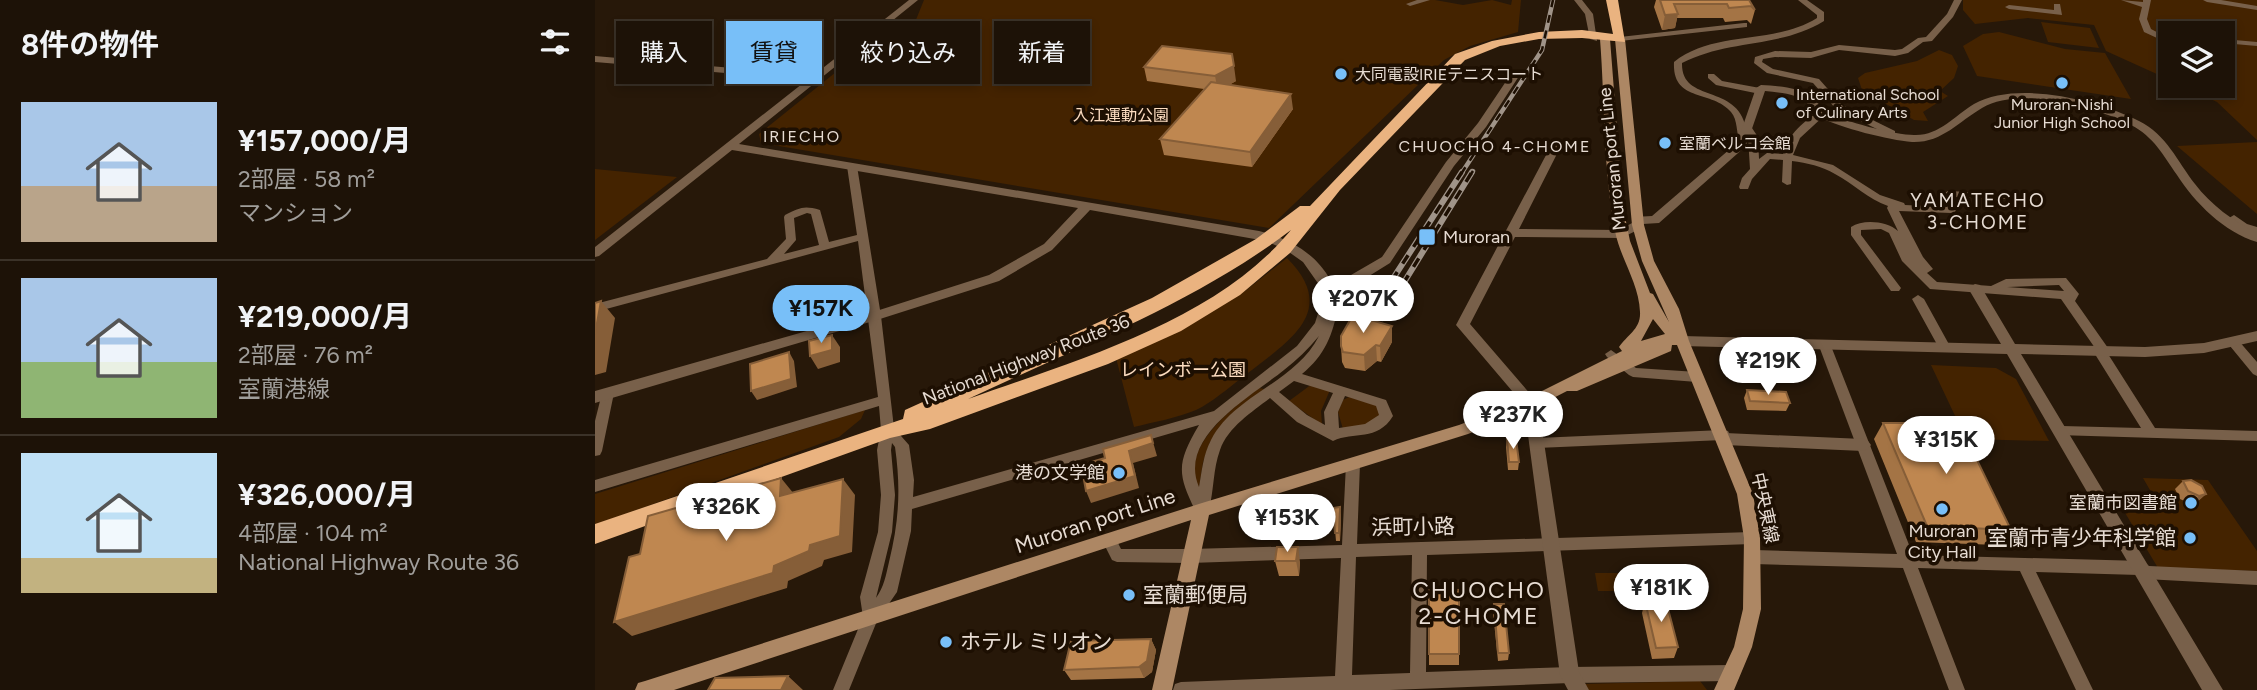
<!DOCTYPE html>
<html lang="ja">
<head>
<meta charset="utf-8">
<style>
  :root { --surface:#1d1207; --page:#2a2015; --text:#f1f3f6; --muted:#a09e9b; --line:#3b3228; --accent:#78bff8 }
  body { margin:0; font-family:Figtree,"Noto Sans JP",sans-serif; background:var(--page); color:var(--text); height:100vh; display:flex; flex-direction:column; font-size:26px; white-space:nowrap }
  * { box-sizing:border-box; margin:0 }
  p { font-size:23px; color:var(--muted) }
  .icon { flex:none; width:38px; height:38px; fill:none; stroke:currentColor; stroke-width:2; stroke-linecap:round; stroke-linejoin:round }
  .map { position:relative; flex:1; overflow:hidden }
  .panel { display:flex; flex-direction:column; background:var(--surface); width:595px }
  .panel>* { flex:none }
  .top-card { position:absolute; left:21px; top:21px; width:665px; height:63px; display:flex; gap:14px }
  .fabs { position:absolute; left:1563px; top:21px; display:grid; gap:14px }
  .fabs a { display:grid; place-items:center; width:77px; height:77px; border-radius:0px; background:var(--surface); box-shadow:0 4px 10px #0003,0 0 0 2px var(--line); font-size:35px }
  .price { position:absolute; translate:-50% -60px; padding:0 16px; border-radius:24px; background:#fff; color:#222; font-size:23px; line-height:46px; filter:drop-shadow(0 2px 4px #0008) }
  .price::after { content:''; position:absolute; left:50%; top:42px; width:21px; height:16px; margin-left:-10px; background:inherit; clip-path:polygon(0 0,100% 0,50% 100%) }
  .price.on { background:var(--accent); color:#111 }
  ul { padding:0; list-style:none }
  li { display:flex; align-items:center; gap:21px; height:175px; padding:0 21px }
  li+li { border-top:2px solid var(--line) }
  li span { display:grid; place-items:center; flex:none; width:196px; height:140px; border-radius:0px; color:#555 }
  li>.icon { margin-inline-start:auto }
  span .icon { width:84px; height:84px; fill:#fffc; stroke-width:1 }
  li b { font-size:30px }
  h2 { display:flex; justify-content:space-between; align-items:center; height:84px; padding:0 21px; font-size:30px }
  .chip { padding:0 24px; border-radius:0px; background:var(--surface); box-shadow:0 4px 10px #0003,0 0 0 2px var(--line); font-size:24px; line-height:63px }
  .chip.on { background:var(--accent); color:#111 }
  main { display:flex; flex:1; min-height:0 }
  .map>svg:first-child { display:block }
</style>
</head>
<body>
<main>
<section class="panel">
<h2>8件の物件<svg class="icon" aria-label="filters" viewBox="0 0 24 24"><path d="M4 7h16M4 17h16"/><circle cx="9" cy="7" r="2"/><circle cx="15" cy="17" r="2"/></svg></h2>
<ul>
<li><span style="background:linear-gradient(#a9c7e8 60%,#b9a48a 0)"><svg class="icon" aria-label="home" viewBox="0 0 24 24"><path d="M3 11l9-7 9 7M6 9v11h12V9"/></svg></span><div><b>¥157,000/月</b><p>2部屋 · 58 m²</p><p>マンション</p></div></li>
<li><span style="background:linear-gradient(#a9c7e8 60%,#8fb573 0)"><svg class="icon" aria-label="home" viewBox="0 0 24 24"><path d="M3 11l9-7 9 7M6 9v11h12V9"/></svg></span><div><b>¥219,000/月</b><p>2部屋 · 76 m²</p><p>室蘭港線</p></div></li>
<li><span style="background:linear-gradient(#bfe0f5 75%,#c2b280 0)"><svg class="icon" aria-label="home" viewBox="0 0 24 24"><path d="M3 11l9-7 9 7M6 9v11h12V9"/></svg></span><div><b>¥326,000/月</b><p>4部屋 · 104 m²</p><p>National Highway Route 36</p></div></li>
</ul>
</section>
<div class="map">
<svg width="1662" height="690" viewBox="0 0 1662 690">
  <rect width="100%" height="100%" fill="#271809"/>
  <!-- green -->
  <path fill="#442300" d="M329 0H840L868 5 897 0 916 5 917 0H926L923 32 875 46 849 60 674 228 166 143 164 134 292 31 318 27Z
    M1368 0H1662V140L1622 102 1587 86H1628V33H1575V80L1511 51 1499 25 1433 18 1380 24 1368 10Z
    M1446 22 1495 28 1504 48 1453 42Z
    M1404 32 1470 49 1510 53 1536 99 1382 76 1368 46 1388 34Z
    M1344 50 1357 55 1363 66 1359 78 1345 91 1353 96 1328 112 1333 121 1319 120 1267 90 1263 78 1270 73 1322 61Z
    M1662 142V214L1582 146Z
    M0 169 82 177 0 240Z
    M692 258C744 310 695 340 657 370 643 380 617 403 601 410 582 418 559 422 539 427L521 358 650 291Z
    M1336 365 1401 368 1421 379 1454 441 1371 439Z
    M717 384 735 390 726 411 727 425 694 401Z
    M664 388 669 389 615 442 608 462 604 488C583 449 637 408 664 388Z
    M754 397 781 405 785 412C781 427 761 426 748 429L743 412 748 400Z
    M270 410 266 419 244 437 0 525V494Z
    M1548 478 1613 480 1662 551V571L1563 568 1520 496 1559 497Z
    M1000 573H1028L1032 591H1003Z
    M1105 681 1112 690H991L988 684Z"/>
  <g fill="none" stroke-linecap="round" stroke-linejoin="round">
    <!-- minor -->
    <path fill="#78604a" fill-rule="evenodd" d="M822 0H835L815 6 811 4Z
      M979 0H987L998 14 1002 41 995 39 990 14Z
      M1203 0H1212L1229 12V21C1186 48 1133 39 1087 63 1086 104 1142 83 1151 128H1157L1163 137 1164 159 1172 153 1188 154C1192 136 1210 119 1226 111L1231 114 1205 138 1198 155 1238 165 1285 195 1309 203 1310 205 1352 207 1354 204 1348 194 1353 191 1412 194V198L1408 199 1360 197 1364 204 1360 212 1356 213 1304 211 1328 257 1338 269 1332 273 1342 282 1396 286 1411 279 1471 278 1484 294 1480 301 1513 348 1515 351 1513 354 1560 428 1662 431V441L1462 435 1460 431 1462 427 1467 426 1546 428 1498 351 1500 348 1466 299 1335 289 1307 261 1294 233 1286 229 1266 230V235L1306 288 1304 291H1296L1256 235V227C1268 219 1292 221 1303 231L1292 208 1293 206C1273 199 1259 184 1240 174 1227 166 1212 163 1197 161L1196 184 1192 185 1187 182 1188 160 1175 159 1157 179 1153 189H1145L1144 187 1147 178 1155 169 1153 137 1152 135 1151 143H1145C1141 133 1143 120 1136 112 1117 89 1077 103 1079 62 1119 30 1179 45 1222 18V15ZM1464 285 1469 291 1412 287H1413Z
      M1359 0H1367L1358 17 1337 41 1328 42 1313 53 1300 56 1244 50 1216 58 1180 57 1168 59 1167 62 1178 69 1224 79 1247 105 1300 131V135H1294L1241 109 1218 83 1172 73 1159 63 1160 57 1180 51 1216 52 1244 45 1300 50 1307 49 1323 38 1331 37 1352 14Z
      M1526 0 1548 2V0H1556L1552 19 1556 29 1575 39V44L1549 32 1544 19 1547 7Z
      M1608 0H1626L1662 6V10L1612 2Z
      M1459 4H1465L1467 15 1414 9 1410 7 1414 5 1459 10Z
      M1149 23H1152V27L1025 41 1021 39 1025 37Z
      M1628 39 1662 42V46L1628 43Z
      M1113 74H1119L1127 81 1165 88 1169 91 1165 94 1121 85 1113 78Z
      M257 163 262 166 286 316 299 428 314 445 319 480 318 497 619 411 702 346 720 323 725 307 726 286 732 282 738 286 737 302 743 306C738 335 730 355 707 374L791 400 798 416C782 442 759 431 738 441L702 422 675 398C657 412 633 427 625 450 618 469 619 490 614 510L612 514 607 516 602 514C582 474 581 464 604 425L317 509 316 531 302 592 282 621 254 690H238L268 617 265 597 283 532 286 495 282 450 286 430 284 406 0 492V480L283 397 263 241 0 312V304L172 259 191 239 189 217 190 215C205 208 208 205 225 210L234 242 262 235 252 166ZM212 213 216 214 224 245 189 254 201 240 199 218ZM724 336C700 383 640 394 616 440 608 455 607 471 604 487 582 436 657 396 689 370 702 360 713 349 724 336ZM699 381 738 393 729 412 730 425 712 415 684 392ZM750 396 781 406 784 415 770 424 744 428 743 412ZM297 443 300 447C306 489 304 521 294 562 291 575 289 587 281 598L297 532 300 495 296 450Z
      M1639 215 1652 224 1662 227V234L1644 228 1634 218Z
      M1323 295 1329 299 1356 348 1354 351H1346L1344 348 1317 299Z
      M1639 339 1643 340 1662 362V376L1658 374 1635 346 1633 343Z
      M1230 342 1236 346 1318 555 1548 561 1554 566 1662 571V585L1550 579 1544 575 1441 572 1498 690H1481L1425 571 1323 568 1370 690H1354L1308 568 1159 564 1154 562 1151 557 1154 552 1159 550 1302 554 1224 346Z
      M1016 350 1041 368 1102 372 1106 374 1108 377 1106 380 1102 382 1038 377 1034 375 1012 357 1010 354Z
      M13 388 18 390 19 393 7 451 5 455 0 456V421L7 393 8 390Z
      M1128 430 1133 431 1135 435 1133 439 1128 440 942 448 937 447 935 443 937 439 942 438Z
      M758 458 763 460 765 464 762 544 1157 532 1162 534 1164 538 1162 542 1157 544 832 555 831 672 975 667 1137 665 1143 667 1145 673 1143 679 1137 681 975 683 795 690H578L580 684 586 682 740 676 746 558 595 563 522 562 517 560 508 542 510 537 515 536 520 537 526 549H595L747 545 751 464 753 460ZM817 555 815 673 757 675 761 557Z"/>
    <!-- tertiary -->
    <path fill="#78604a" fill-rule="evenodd" d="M314 0H323L144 144 664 231C694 239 720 252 736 281L756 275 787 257 851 162 883 123 918 71 926 73 891 127 859 166 795 263 766 281 732 290 727 289 708 262 691 250 671 241 495 210 457 250 404 281 285 319 0 403V391L275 313 394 275 449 244 483 208 137 150 4 256 0 257V247L212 80 0 62V56L219 75Z
      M1166 85C1183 86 1203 87 1217 97 1223 101 1226 109 1232 112 1246 121 1301 135 1319 135 1344 136 1359 116 1379 104 1422 80 1503 100 1544 121 1572 135 1582 161 1600 184 1616 205 1638 221 1662 233V242C1629 232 1600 203 1582 175 1568 155 1559 137 1536 125 1499 106 1425 86 1387 108 1363 122 1347 143 1317 142 1294 140 1245 128 1225 117 1220 115 1218 109 1214 105 1203 93 1186 93 1170 91L1151 146 1064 223 1048 224 1047 228 1026 238 920 237 875 324 943 403 984 672 994 690H973L965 675 929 405 861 325 959 140H967L968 142 924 229 1024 230 1039 222V217L1057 216 1142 143 1161 88Z
      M1380 284 1385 285 1420 344 1550 347 1609 343 1662 331V341L1609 353 1550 357 1426 354 1628 690H1607L1412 354 1087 346 1080 341 1087 336 1406 344 1373 288Z
      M1130 433 1268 439 1273 441 1276 445 1273 449 1268 451 1130 445 1125 443 1122 439 1125 435Z"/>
    <!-- secondary -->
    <path fill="#ad8764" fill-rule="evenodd" d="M1010 36 1015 39 1028 207 1035 241 1055 293 1058 294 1074 322 1047 261 1037 225 1020 39 1025 36 1030 39 1049 225 1059 261 1084 309 1094 341 1158 494 1165 538 1166 609 1157 647 1139 690H1119L1139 647 1148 609 1149 538 1142 494 1082 345H1077L1076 351 982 391H972L941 407 873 434 614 515 577 690H557L596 520 79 690H40L43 683 50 681 607 503 864 425 931 399 1027 351 1024 347C1032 335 1046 329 1045 312 1044 283 1025 258 1020 231 1008 168 1010 103 1005 39ZM1058 319 1070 334 1046 341Z"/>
    <!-- trunk -->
    <path fill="#eab380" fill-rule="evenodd" d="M1011 0H1023L1030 42 987 38 944 39 905 46 870 60 745 190 695 253 645 295 586 331 513 364 335 429 295 438 0 544V524L308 419 310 410 557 298 661 239 705 206H715L860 54 897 41 944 32 987 30 1018 34ZM696 230C620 322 481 360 373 399 481 348 600 303 696 230Z"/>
    <!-- rail-far1 casing -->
    <g stroke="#a09489" stroke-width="4.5">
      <path id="rail-far1" d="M866 174 947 50 958 0
        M876 174 878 171"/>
    </g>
    <!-- rail casing -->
    <g stroke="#a09489" stroke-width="6">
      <path id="rail" d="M775 314 867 172
        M787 318 877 172"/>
    </g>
    <!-- rail-far1 -->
    <use href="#rail-far1" stroke="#1d0f02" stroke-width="2.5" stroke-dasharray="8" stroke-linecap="butt"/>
    <!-- rail -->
    <use href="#rail" stroke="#1d0f02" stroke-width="3.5" stroke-dasharray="10" stroke-linecap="butt"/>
  </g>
  <!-- wall -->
  <path fill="#a47445" d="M1061 0H1154L1160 10 1156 24 1152 20 1130 22 1128 18H1082L1080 28 1067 30 1059 7Z
    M567 46 641 81 634 85 698 109 657 167 569 155 565 139 609 89 552 81 549 67Z
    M797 326V342L786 362 782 361 770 371 750 368 747 362 746 346Z
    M1152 390 1195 403 1191 411 1152 410 1149 398Z
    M1288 423 1416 530 1403 545 1321 542 1279 439Z
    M912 439 924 462 923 470H913L911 447Z
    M1588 481 1611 494 1602 502 1596 504 1585 499 1580 489Z
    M738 508 746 515 745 541H741Z
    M682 547 705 562 704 576H684L680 561Z
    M1033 569 1053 582 1050 590H1033L1031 576Z
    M834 589 864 654V665H834Z
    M1050 601 1083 647 1079 658 1057 659 1047 613Z
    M899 604 914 653 913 660 903 661 898 612Z
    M556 639 561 650 557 672 549 678 476 680 469 670Z"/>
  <!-- shaded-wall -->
  <path fill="#865e38" d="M1083 14 1080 28 1067 30 1070 15Z
    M639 66 641 81 623 91 620 76Z
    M696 94 698 109 657 167 655 152Z
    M6 301 20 318 11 372 0 375V334Z
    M797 326V342L786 362 785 346Z
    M237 335 245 347V362L223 369 215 356Z
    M781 345 782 361 770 371 769 355Z
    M194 352 199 361 202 387 162 400 156 391Z
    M556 435 562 456 538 463 544 488 496 503 491 491 534 451Z
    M186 478 199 494 185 496Z
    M248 479 260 495 257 552 229 560 227 566 193 581 192 588 37 636 19 622 179 566 215 545Z
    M1611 494 1602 502 1596 504 1604 496Z
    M745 507 746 515 745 541 744 533Z
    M703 547 705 562 704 576 701 561Z
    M556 639 561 650 557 672 549 678 544 667Z
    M193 676 208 690H186Z"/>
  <!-- building -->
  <path fill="#bf8750" stroke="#865e38" stroke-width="2" d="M1065 0H1154L1160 10 1156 6 1134 8 1132 4H1079L1083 14 1070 15Z
    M567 46 637 54 639 66 620 76 549 67Z
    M616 82 696 94 655 152 565 139Z
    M6 301 0 334V303Z
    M758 315 797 326 785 346 781 345 769 355 748 352 746 346V336Z
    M237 335V350L215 356 214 341Z
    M194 352 196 379 156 391 155 364Z
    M1152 390 1191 392 1195 403 1155 401Z
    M1288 423H1364L1416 530 1332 526Z
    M556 435 558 443 534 451 540 476 491 491 489 480 496 478 493 463 510 458 508 449Z
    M912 439H921L924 462H914Z
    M186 478 185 496 248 479 245 536 215 545 214 551 179 566 178 573 19 622 34 557 45 554 53 516Z
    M1596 480 1607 486 1611 494 1604 496 1593 491 1588 481Z
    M745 507 744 533H740L738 508Z
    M682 547H703L701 561H680Z
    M1033 569H1050L1053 582H1035Z
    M834 589 864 590V654H834Z
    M1050 601H1071L1083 647 1061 648Z
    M899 604H909L914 653H903Z
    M556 639 552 661 544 667 469 670 476 641Z
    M193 676 186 690H113L120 678Z"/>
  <!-- markers -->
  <g fill="#78bff8" stroke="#1d0f02" stroke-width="2.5">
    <circle cx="746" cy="74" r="7"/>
    <circle cx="1467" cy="83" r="7"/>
    <circle cx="1187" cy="103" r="7"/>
    <circle cx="1070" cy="143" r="7"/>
    <rect x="823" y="228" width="18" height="18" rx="3.5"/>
    <circle cx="524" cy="473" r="7"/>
    <circle cx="1596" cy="503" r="7"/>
    <circle cx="1347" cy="509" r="7"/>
    <circle cx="1595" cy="538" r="7"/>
    <circle cx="534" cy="595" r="7"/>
    <circle cx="351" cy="642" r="7"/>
  </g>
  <g text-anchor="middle" stroke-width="7" stroke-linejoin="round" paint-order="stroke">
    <!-- far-poi labels -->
    <g font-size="16" fill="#e7dcd3" stroke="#1d0f02" text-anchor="start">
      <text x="760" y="80">大同電設IRIEテニスコート</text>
      <text x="1201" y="100">International School<tspan x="1201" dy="18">of Culinary Arts</tspan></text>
      <text x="1467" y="110" text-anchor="middle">Muroran-Nishi<tspan x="1467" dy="18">Junior High School</tspan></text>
      <text x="1084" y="149">室蘭ベルコ会館</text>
    </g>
    <!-- far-park labels -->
    <g font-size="16" fill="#fcdcc0" stroke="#1d0f02">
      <text x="526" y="121">入江運動公園</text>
    </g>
    <!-- far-neighbourhood labels -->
    <g font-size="16" letter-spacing="2" fill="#e7dcd3" stroke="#1d0f02">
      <text x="207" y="142">IRIECHO</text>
      <text x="900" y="152">CHUOCHO 4-CHOME</text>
    </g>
    <!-- street labels -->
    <g font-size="18" fill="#e7dcd3" stroke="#1d0f02">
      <text transform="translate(1017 159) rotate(-96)" y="6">Muroran port Line</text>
      <text transform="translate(431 360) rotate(-21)" y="6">National Highway Route 36</text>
      <text transform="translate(1170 508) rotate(78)" y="6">中央東線</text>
    </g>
    <!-- poi labels -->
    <g font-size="18" fill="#e7dcd3" stroke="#1d0f02" text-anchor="end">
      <text x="848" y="243" text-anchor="start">Muroran</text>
      <text x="510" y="479">港の文学館</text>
      <text x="1582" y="509">室蘭市図書館</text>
      <text x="1347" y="537" text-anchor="middle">Muroran<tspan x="1347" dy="21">City Hall</tspan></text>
    </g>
    <!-- park labels -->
    <g font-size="18" fill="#fcdcc0" stroke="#1d0f02">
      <text x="588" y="376">レインボー公園</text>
    </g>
    <!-- neighbourhood labels -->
    <g font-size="19" letter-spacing="2" fill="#e7dcd3" stroke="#1d0f02">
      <text x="1383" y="207">YAMATECHO<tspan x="1383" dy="22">3-CHOME</tspan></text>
    </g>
    <!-- near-street labels -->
    <g font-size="21" fill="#e7dcd3" stroke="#1d0f02">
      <text transform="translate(500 521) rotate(-18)" y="7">Muroran port Line</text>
      <text transform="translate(818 527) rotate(-1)" y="7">浜町小路</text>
    </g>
    <!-- near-poi labels -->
    <g font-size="21" fill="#e7dcd3" stroke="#1d0f02" text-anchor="start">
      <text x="1581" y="545" text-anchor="end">室蘭市青少年科学館</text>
      <text x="548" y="602">室蘭郵便局</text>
      <text x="365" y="649">ホテル ミリオン</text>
    </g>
    <!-- near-neighbourhood labels -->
    <g font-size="23" letter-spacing="2" fill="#e7dcd3" stroke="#1d0f02">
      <text x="884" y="598">CHUOCHO<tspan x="884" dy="26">2-CHOME</tspan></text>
    </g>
  </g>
</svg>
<div class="fabs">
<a><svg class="icon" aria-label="layers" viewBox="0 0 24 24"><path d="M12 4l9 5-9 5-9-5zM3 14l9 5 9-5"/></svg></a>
</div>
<b class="price" style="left:768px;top:335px">¥207K</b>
<b class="price on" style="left:226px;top:345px">¥157K</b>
<b class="price" style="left:1173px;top:397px">¥219K</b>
<b class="price" style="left:918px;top:451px">¥237K</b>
<b class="price" style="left:1351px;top:476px">¥315K</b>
<b class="price" style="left:131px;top:543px">¥326K</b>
<b class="price" style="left:692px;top:554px">¥153K</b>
<b class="price" style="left:1066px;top:624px">¥181K</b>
<div class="top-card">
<a class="chip">購入</a>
<a class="chip on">賃貸</a>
<a class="chip">絞り込み</a>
<a class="chip">新着</a>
</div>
</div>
</main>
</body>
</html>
